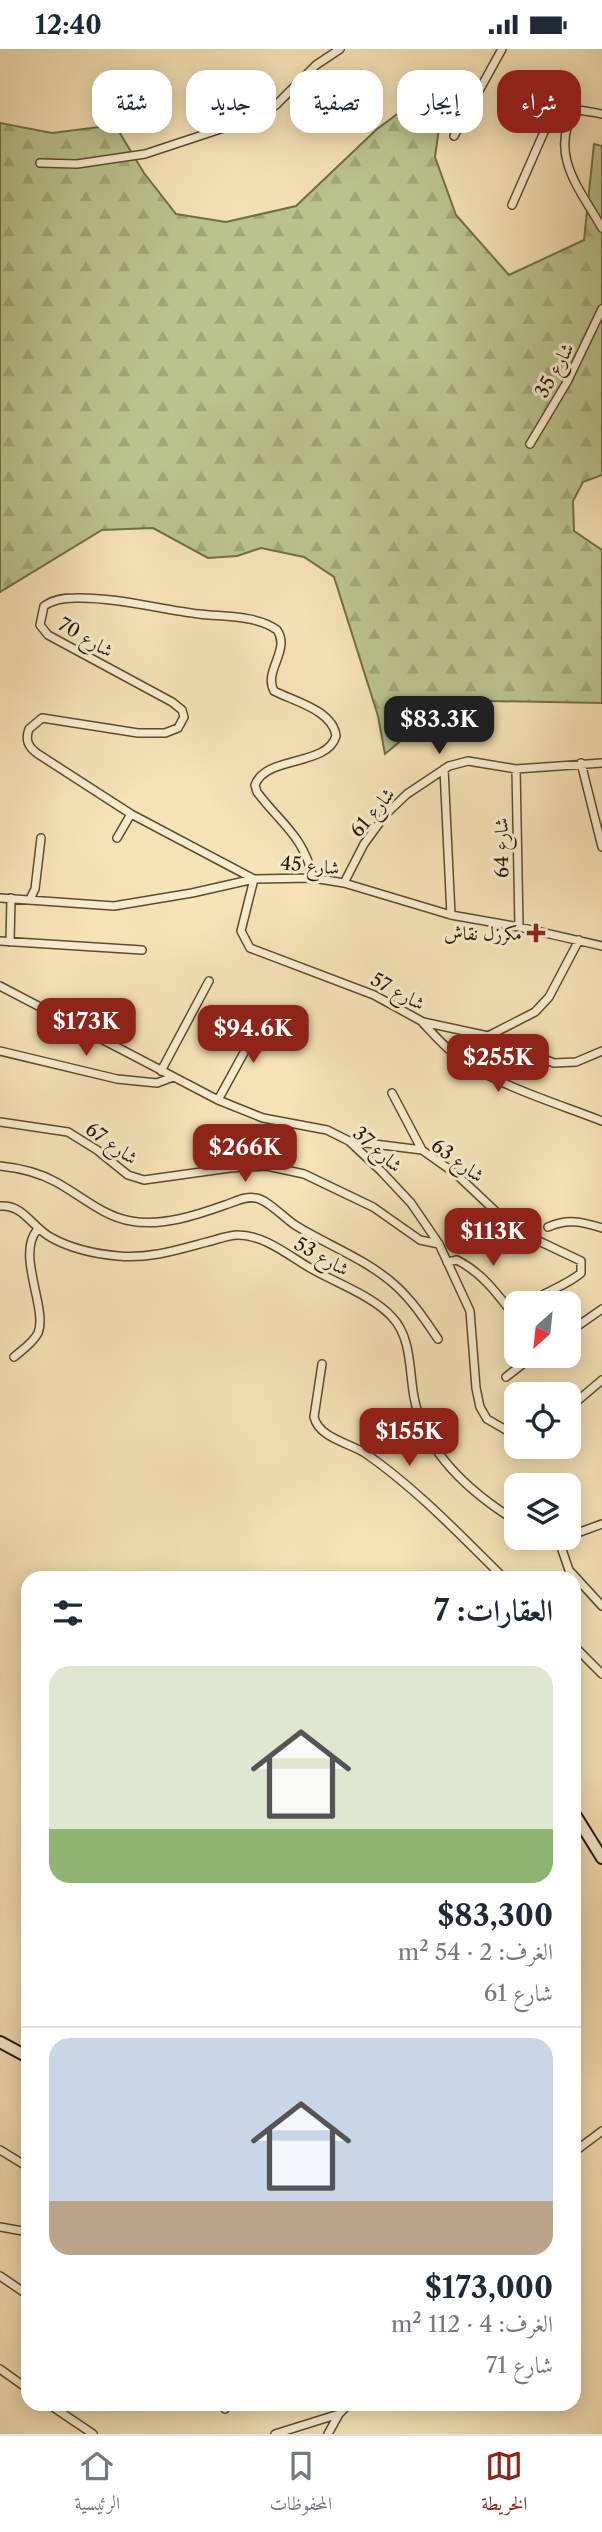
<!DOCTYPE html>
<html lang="ar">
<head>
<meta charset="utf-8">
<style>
  :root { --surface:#fff; --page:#f6f6f7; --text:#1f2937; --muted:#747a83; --line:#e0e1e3; --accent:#8f2418 }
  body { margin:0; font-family:"Libre Caslon Text",Amiri,serif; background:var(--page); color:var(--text); direction:rtl; height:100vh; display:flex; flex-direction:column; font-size:26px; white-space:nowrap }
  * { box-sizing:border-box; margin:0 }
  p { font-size:23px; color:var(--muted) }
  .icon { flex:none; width:38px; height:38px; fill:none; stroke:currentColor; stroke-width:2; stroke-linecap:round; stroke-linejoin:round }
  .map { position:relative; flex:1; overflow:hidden; direction:ltr }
  .side { position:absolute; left:21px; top:1522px; width:560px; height:840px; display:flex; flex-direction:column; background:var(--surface); border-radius:21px; box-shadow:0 4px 18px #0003; direction:rtl }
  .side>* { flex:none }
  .guide { position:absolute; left:21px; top:21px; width:560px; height:63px; direction:rtl; display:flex; gap:14px }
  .needle { width:46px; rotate:207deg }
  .buttons { position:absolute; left:504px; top:1242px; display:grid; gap:14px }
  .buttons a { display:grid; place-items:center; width:77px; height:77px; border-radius:14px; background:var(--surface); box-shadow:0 4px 18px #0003; font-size:35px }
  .price { position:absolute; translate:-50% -60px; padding:0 16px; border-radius:14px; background:var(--accent); color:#fff; font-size:23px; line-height:46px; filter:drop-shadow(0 2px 4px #0008) }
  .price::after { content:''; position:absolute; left:50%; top:42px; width:21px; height:16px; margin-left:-10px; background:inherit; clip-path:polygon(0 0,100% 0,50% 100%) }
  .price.current { background:#222; color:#fff }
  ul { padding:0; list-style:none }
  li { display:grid; align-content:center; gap:14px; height:371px; padding:0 28px }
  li+li { border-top:2px solid var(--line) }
  li span { display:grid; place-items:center; height:217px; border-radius:21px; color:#555 }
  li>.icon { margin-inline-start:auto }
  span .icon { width:126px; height:126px; fill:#fffc; stroke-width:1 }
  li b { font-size:30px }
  h2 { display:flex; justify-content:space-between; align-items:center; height:84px; padding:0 28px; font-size:30px }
  .chip { padding:0 24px; border-radius:21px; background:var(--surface); box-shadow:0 4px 18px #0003; font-size:24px; line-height:63px }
  .chip.current { background:var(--accent); color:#fff }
  .status { display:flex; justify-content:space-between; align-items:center; height:49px; padding:0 35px; background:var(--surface); direction:ltr }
  .status svg { height:19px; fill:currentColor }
  .menu { display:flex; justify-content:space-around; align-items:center; height:98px; border-top:2px solid var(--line); background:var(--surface); font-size:19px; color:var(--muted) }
  .menu a { display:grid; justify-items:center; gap:4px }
  .menu .current { color:var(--accent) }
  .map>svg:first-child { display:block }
</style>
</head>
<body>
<div class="status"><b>12:40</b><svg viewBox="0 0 49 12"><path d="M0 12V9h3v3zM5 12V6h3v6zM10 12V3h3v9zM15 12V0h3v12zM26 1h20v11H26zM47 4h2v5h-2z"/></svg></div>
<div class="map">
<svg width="602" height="2385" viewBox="0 0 602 2385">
  <defs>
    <pattern id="forest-firs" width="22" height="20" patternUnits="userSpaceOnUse" patternTransform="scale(1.75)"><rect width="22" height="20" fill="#bbc48f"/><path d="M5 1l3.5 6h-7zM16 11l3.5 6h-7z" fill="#a1a87a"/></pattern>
  </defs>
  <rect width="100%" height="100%" fill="#f6e3b7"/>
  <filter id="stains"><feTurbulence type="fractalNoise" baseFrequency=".00286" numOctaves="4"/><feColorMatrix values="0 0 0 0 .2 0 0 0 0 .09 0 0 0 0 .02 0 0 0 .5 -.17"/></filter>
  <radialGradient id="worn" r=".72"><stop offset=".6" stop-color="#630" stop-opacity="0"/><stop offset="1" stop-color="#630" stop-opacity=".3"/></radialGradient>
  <!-- forest -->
  <path fill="url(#forest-firs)" stroke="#736e48" stroke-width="2" d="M411 55 440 72 435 108 456 166 509 226 584 191 594 95 602 97V426L583 433 573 452 574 482 602 501V654L487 652 438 661 385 705 378 667 334 528 304 508 261 499 237 507 208 509 153 479 102 481 0 543V74L52 84 115 76 144 124 176 165 226 173 296 157 377 80Z"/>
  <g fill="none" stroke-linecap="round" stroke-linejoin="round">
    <!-- street casing -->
    <g stroke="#5e4b2e" stroke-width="10">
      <path id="street" d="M575 60C548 106 580 140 602 179
        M454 87 502 0
        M40 114 77 115 145 105 254 69 276 56 316 16 340 0
        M512 156 551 67C566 56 585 62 602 65
        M530 395 567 333 602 260
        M581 714 602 798
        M444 720 451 866
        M516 720 519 878
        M117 789 131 765
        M313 829C304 787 280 774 257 743L255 736C266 706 327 718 336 687 333 661 293 652 274 642 263 622 291 601 277 581 257 566 223 568 199 565 158 560 116 548 75 549 64 549 54 550 44 557L40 576 48 586 172 653 182 661 184 668 178 679 165 684H138L42 669 29 680C25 691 28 698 38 705L131 765 254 830 241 882 250 899 374 946 423 973 488 987 554 1014 576 1013 602 1002
        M344 834 364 795 386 765 407 745 449 717 468 712 516 720 602 714
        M0 849 114 857 192 844 254 830 313 829 344 834 451 866 519 878 602 897
        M30 850 35 840 41 789
        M0 892 142 901
        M10 893 11 849
        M0 937 218 1051 263 1069 327 1081 349 1092 381 1122 411 1154 439 1195 470 1262 476 1339 480 1358 487 1370 506 1381 516 1379
        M423 974C435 987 447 1001 462 1011 504 1039 556 1054 602 1072
        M488 987 535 963 549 948 579 891
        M0 1002 117 1030 157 1034 173 1028
        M161 1022 209 932
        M392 1044 422 1101
        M218 1051 264 967
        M0 1073 68 1083 97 1101 128 1126 144 1131 230 1119 267 1117 304 1125 373 1158 420 1191 439 1195
        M350 1092 422 1101 456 1125 508 1174 524 1185 581 1212V1224C566 1237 545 1242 528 1255
        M0 1117C20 1119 38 1123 56 1133 80 1146 104 1168 131 1172 161 1178 197 1166 225 1156 235 1153 244 1147 256 1149 268 1151 283 1168 295 1176 327 1196 366 1210 395 1236 412 1251 425 1271 438 1290
        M0 1157C24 1155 32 1179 52 1189 72 1200 96 1205 118 1207 149 1210 177 1201 207 1193 216 1191 228 1186 238 1186 264 1186 288 1206 310 1219 334 1233 373 1247 392 1268 412 1289 409 1322 414 1348 424 1403 471 1444 516 1472
        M548 1178C568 1169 582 1173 602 1179
        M447 1213 457 1211C484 1225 498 1246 516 1269
        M569 1283 602 1260
        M14 1308C22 1301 33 1294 38 1284 48 1260 16 1206 37 1181
        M322 1315 314 1368C319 1389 349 1394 365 1404 417 1440 460 1486 505 1530
        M506 1328 533 1307
        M569 1359 602 1331
        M569 1487 602 1475
        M558 1489 569 1521 602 1557
        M574 1597 602 1625
        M0 2101 28 2118
        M574 2103 602 2082
        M0 2178 28 2183
        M27 2210 28 2211
        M0 2227 28 2246
        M0 2320 28 2340
        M50 2356 93 2385
        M222 2356 225 2360
        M275 2385 339 2365 348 2356
        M328 2385 339 2365"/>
    </g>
    <!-- secondary casing -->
    <g stroke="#2b1800" stroke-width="14">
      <path id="secondary" d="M574 1764 602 1809
        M0 1993 28 2008"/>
    </g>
    <!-- street -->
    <use href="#street" stroke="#f9edd0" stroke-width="7"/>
    <!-- secondary -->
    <use href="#secondary" stroke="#f9edd0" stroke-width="10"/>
  </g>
  <!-- markers -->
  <path fill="#8f2418" stroke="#f9edd0" stroke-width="2.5" d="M532.5 873.5h7v7h7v7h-7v7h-7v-7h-7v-7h7z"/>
  <g text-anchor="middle" stroke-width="6" stroke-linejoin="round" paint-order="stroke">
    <!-- street labels -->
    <g font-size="19" fill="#2b1800" stroke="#f9edd0">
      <text transform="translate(554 321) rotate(-61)" y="7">شارع 35</text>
      <text transform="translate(86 588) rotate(30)" y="7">شارع 70</text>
      <text transform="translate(372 763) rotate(-50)" y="7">شارع 61</text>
      <text transform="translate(501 799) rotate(-91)" y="7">شارع 64</text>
      <text transform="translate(310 816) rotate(5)" y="7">شارع 45</text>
      <text transform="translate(398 942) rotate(28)" y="7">شارع 57</text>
      <text transform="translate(112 1094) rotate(35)" y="7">شارع 67</text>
      <text transform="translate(378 1100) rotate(41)" y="7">شارع 37</text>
      <text transform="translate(458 1111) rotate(36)" y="7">شارع 63</text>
      <text transform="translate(322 1207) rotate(29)" y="7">شارع 53</text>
    </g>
    <!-- poi labels -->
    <g font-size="19" fill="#2b1800" stroke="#f9edd0" text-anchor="end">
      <text x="522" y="891">مكرزل نقاش</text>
    </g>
  </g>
  <rect width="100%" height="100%" filter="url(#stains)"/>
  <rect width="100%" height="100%" fill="url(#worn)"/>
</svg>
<div class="buttons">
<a><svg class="needle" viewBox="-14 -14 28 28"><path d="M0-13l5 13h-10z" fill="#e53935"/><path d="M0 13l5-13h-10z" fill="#747a83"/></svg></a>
<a><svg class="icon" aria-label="locate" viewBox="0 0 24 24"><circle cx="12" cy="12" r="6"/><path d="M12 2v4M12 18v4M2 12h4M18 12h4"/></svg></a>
<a><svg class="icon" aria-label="layers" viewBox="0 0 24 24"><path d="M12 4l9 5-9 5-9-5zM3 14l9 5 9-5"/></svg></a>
</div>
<b class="price current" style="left:439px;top:707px">$83.3K</b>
<b class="price" style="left:86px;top:1009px">$173K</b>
<b class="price" style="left:253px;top:1016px">$94.6K</b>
<b class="price" style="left:498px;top:1045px">$255K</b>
<b class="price" style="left:245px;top:1135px">$266K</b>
<b class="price" style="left:493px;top:1219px">$113K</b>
<b class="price" style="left:409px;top:1419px">$155K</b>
<div class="guide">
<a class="chip current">شراء</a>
<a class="chip">إيجار</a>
<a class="chip">تصفية</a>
<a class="chip">جديد</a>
<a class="chip">شقة</a>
</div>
<section class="side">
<h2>العقارات: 7<svg class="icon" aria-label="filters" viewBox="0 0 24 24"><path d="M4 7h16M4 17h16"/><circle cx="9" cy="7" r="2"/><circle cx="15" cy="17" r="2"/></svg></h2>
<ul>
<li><span style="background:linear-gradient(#dfe7d0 75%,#8fb573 0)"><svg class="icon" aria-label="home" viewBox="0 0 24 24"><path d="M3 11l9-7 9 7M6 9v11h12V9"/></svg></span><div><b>$83,300</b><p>الغرف: 2 · 54 m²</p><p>شارع 61</p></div></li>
<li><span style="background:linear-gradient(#c9d6e8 75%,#b9a48a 0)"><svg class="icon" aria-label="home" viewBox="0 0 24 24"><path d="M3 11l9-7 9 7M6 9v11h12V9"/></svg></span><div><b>$173,000</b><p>الغرف: 4 · 112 m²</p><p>شارع 71</p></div></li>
</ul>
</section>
</div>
<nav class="menu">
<a class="current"><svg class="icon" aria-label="map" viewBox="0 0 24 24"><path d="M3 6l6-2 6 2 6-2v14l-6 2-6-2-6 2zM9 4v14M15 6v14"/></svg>الخريطة</a>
<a><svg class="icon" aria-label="saved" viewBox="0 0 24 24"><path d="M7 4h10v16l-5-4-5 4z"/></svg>المحفوظات</a>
<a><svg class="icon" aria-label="home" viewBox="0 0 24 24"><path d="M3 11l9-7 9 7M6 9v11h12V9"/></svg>الرئيسية</a>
</nav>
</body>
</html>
